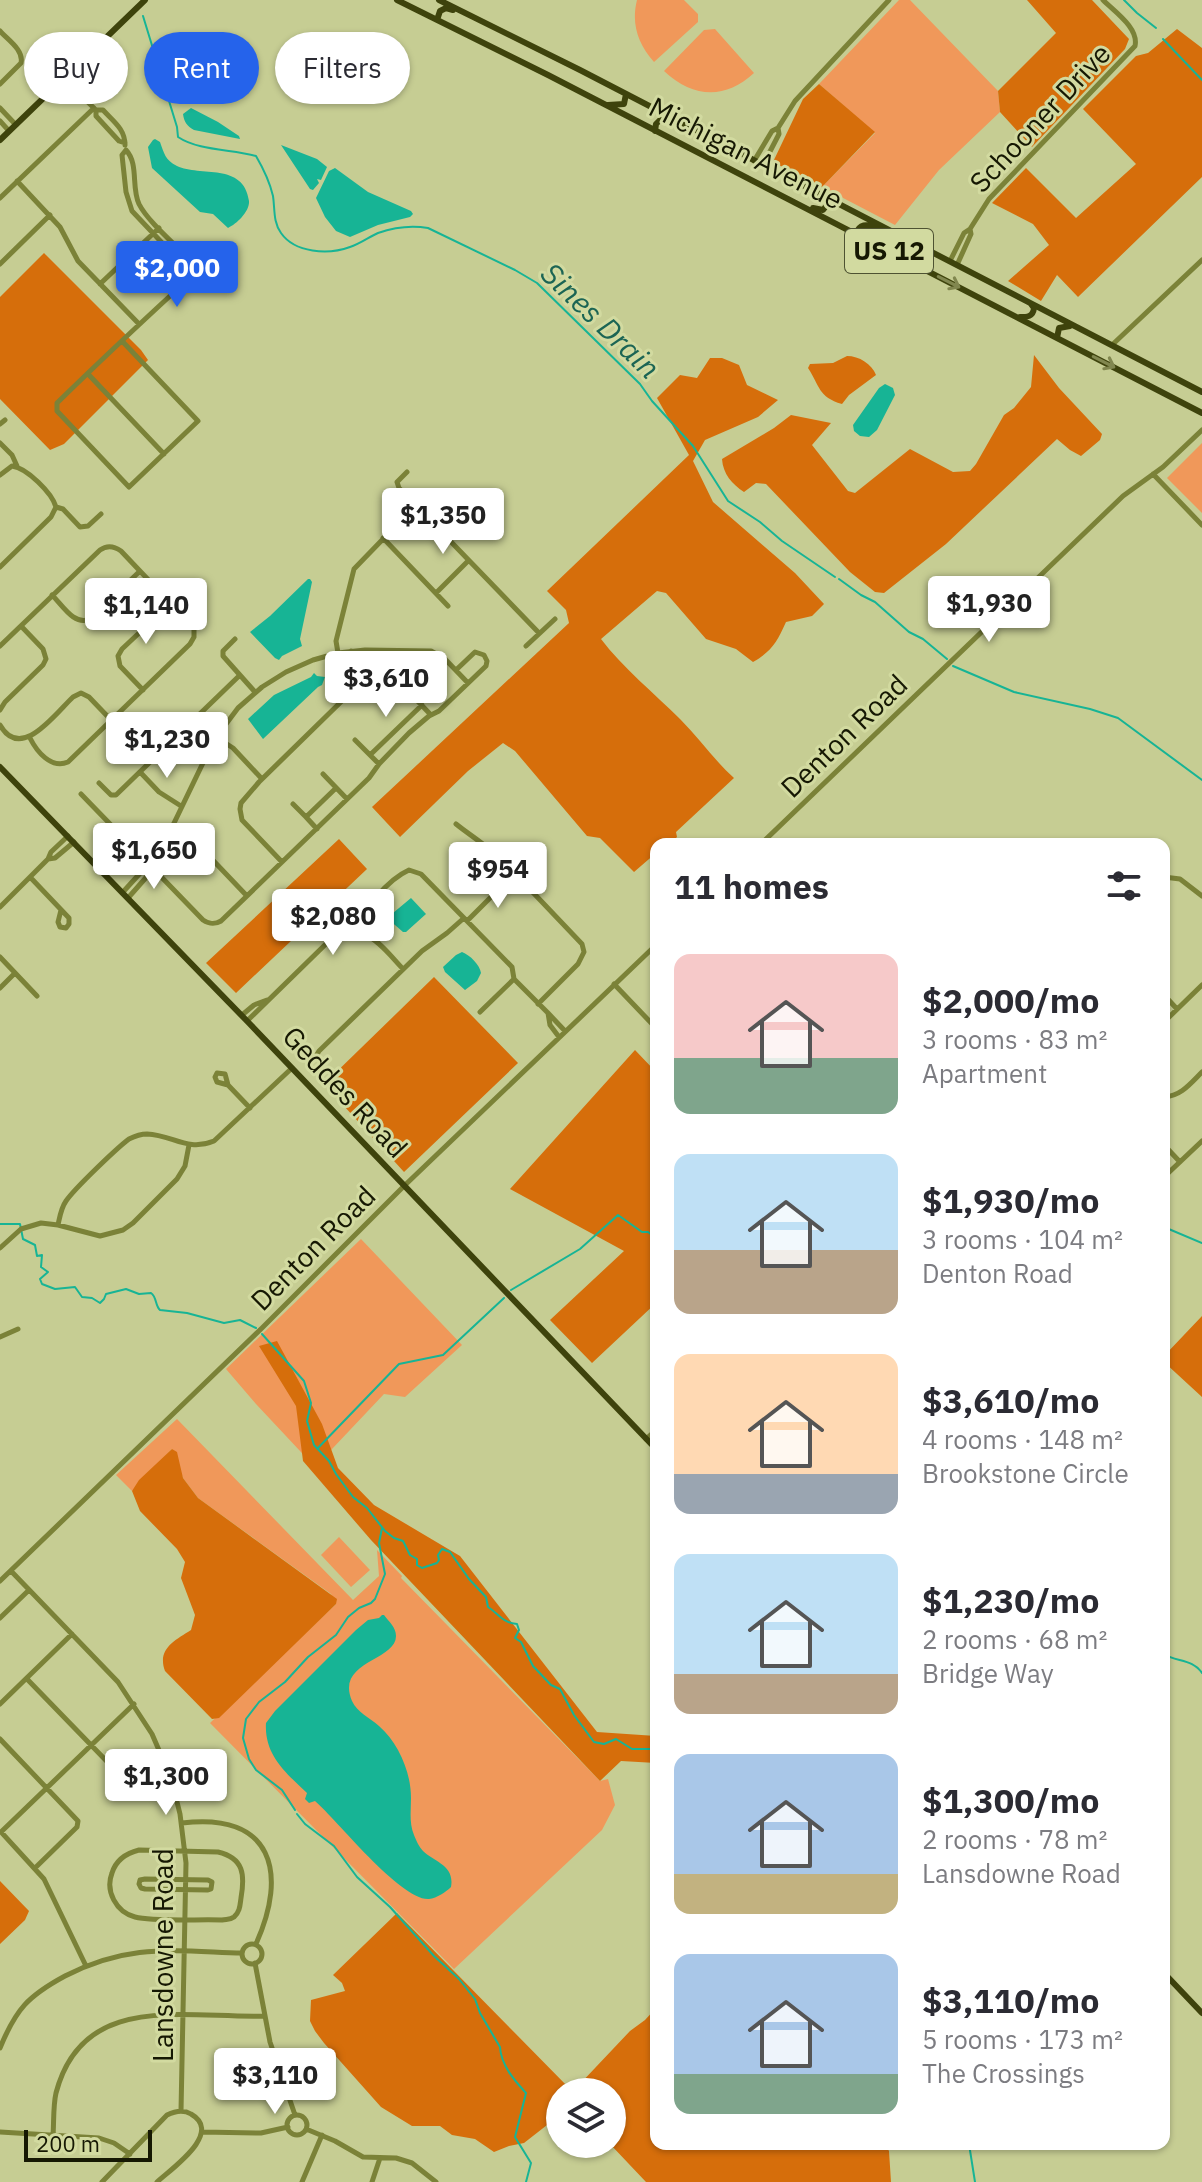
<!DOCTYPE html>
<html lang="en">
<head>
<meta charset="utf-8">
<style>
  :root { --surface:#fff; --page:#f7f7f7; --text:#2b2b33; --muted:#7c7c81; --accent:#2563eb }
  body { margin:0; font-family:"IBM Plex Sans",sans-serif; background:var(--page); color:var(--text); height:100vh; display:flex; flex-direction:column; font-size:30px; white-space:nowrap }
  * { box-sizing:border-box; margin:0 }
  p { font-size:26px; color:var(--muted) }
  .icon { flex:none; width:44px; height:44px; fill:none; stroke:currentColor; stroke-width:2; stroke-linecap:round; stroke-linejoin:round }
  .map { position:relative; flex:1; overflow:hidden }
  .drawer { position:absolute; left:650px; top:838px; width:520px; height:1312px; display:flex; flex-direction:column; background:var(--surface); border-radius:16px; box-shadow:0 2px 6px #0004 }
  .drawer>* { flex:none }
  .banner { position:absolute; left:24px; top:32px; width:506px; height:72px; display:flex; gap:16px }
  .controls { position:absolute; left:546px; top:2078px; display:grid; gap:16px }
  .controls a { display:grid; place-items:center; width:80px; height:80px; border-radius:50%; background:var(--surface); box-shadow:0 2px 6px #0004; font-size:40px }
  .scale { position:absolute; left:24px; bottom:20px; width:128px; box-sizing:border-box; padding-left:8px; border:4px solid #161803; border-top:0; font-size:22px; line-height:28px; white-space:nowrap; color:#161803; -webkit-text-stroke:6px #d2daa0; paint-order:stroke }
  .price { position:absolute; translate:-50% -68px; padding:0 18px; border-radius:8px; background:#fff; color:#222; font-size:26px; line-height:52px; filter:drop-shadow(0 2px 4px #0008) }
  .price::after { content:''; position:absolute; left:50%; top:48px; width:24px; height:18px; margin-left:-12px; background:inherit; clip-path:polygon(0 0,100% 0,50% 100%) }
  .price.active { background:var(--accent); color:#fff }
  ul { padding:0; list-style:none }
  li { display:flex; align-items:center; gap:24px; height:200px; padding:0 24px }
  li span { display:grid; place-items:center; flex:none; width:224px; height:160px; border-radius:16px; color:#555 }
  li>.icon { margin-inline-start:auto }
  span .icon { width:96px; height:96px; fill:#fffc; stroke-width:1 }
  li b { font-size:34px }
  h2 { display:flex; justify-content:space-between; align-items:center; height:96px; padding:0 24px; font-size:34px }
  .chip { padding:0 28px; border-radius:36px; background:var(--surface); box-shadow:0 2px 6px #0004; font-size:28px; line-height:72px }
  .chip.active { background:var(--accent); color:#fff }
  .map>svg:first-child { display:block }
</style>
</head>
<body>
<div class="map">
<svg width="1202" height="2182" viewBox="0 0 1202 2182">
  <rect width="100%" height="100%" fill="#c6cd93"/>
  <!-- green -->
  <path fill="#f0985a" d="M637 0H684L698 14V22L654 62C638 44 631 24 637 0Z
    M899 0H910L998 91 1000 112 939 170 895 225 822 187 875 133 819 84Z
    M715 29 754 73C725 100 693 98 664 71L704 30Z
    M1202 443V513L1167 478Z
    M361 1239 462 1345 405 1397 384 1394 315 1467 256 1404 226 1369Z
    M177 1419 353 1600 379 1576 377 1550 402 1576 401 1578 600 1781 608 1779 615 1805 602 1830 454 1969 210 1723 336 1604 331 1594 198 1498 183 1478 172 1449 132 1491 116 1475Z
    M339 1537 370 1570 351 1587 321 1555Z"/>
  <!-- forest -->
  <path fill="#d66e0b" d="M1027 0H1092L1129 39 1125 49 1032 147 1000 112 998 91 1056 33Z
    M1177 29 1202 48V177L1078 297 1057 275 1041 301 1008 281 1049 245 1033 224 992 203 1026 168 1076 218 1136 164 1083 109 1136 56 1148 53Z
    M819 84 875 132 822 187 773 162 803 99Z
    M44 253 141 350 148 360 64 444 50 450 0 399V297Z
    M1034 355 1059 388 1102 434 1100 440 1081 456 1070 450 1057 439 946 544 884 593 875 592 850 572 766 484 756 483 744 492C732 484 723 474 722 459L774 428 791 415 831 423 812 445 848 491 855 493 910 449 953 472 970 471 976 464 1004 415 1014 408 1031 387Z
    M847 356C859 356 872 364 876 375L849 395 842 404C818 397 820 386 808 368L810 364 833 363Z
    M710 358H722L739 365 747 385 778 400 758 417 705 440 693 461 713 502 795 573 824 604 812 616 786 622C777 642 772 651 753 662L736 649 706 639 666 593 657 591 601 639C622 667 655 694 680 719 699 738 714 760 734 778L676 832 677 837 670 844H656V853L634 872 600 838 587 836 515 751 503 743 468 771 400 837 372 807 569 623 566 610 547 591 689 455 657 398 680 375 697 378Z
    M339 839 367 869 236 993 206 963Z
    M434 977 518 1063 404 1172 324 1084Z
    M635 1050 656 1072V1303L592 1363 550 1320 624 1251 510 1189Z
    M1202 1316V1397L1164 1362V1356Z
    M277 1341 322 1424 338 1468 374 1505 460 1556 597 1732 656 1736V1763L621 1761 600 1781 371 1540 303 1461 296 1406 259 1346Z
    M172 1449 177 1452 183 1478 198 1498 337 1599 336 1604 219 1718 212 1719 165 1671C157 1649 174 1641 191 1630L195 1615 181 1578 185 1562 177 1549 140 1511 132 1491 139 1480Z
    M0 1881 29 1911 25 1920 0 1944Z
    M397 1913 570 2089 578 2086 630 2031 645 2020 656 2008V2144H882L885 2145 889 2151 891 2182H646L610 2144H612V2092H560V2114L556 2118 524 2143 509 2146 494 2152 475 2139 452 2135 440 2126H412L381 2107 324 2043 315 2031 310 2021 311 2000 345 1991 342 1983 333 1975Z"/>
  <!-- water -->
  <path fill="#17b495" d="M191 108 218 122 239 136 240 139 194 130C187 126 184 122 183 114Z
    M153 140 155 139 160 142C164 153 165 160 177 166 200 177 244 162 249 201 250 211 237 224 228 228L213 214 200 212 152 168 148 147Z
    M281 145 317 159 327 167 321 180 317 179 319 183 313 190 310 189Z
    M335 168 368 192 411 211 413 214 410 217 378 225 350 237 336 231 325 217 316 198 329 171Z
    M885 384 893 388 895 395 877 430 869 437 860 436 854 431 853 425 879 388Z
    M308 579H310L312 582 300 639 302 646 282 656 279 660 275 658 250 632 270 616Z
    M314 673 317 676 325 677 322 685 318 687 263 739 248 719 274 695 311 677Z
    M411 898 426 914 406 932H403L387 918Z
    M462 952C470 955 480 965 481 973L477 981 465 990 445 972 443 967 456 955Z
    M382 1615H384C389 1622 396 1627 396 1636 396 1661 335 1661 352 1701 357 1712 370 1718 379 1726 387 1733 393 1741 398 1750 406 1765 411 1781 411 1798 411 1810 409 1823 414 1835 416 1840 419 1847 423 1851 434 1862 455 1865 451 1887 446 1892 437 1898 429 1899 401 1901 337 1820 315 1801L309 1803 305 1799 307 1793C286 1773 264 1755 266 1723L275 1711 356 1630 368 1620 379 1618Z"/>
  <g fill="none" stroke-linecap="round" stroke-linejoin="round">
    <!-- stream -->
    <path stroke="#17b495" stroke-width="2" d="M1124 0 1137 13 1156 28
      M143 16 177 127 178 137C199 151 232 149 256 156 263 168 270 183 273 196 275 209 273 222 281 233 295 253 328 255 350 247 360 244 369 237 378 233 395 227 411 225 428 228L515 270 537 283 640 384 652 401 693 446 728 501 760 522 782 541 835 577
      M1163 39 1202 80
      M839 579 861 595 875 602 909 632 923 639 947 659
      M953 666 1014 692 1090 709 1118 718 1202 780
      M0 1224H20L23 1239 35 1245 37 1256 42 1255 41 1267 48 1272 40 1279 42 1284 55 1289 75 1287 82 1297 92 1298 100 1303 104 1299 106 1294 126 1289 139 1294 151 1293C157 1297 155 1306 160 1310L187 1313 224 1323 240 1320 256 1328
      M1164 1227 1202 1243
      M511 1290 580 1249 618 1215 642 1232H648L656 1238
      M262 1334 304 1381 311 1403 307 1421 314 1445 329 1461 336 1474 353 1497 367 1508 385 1531 394 1538 403 1541 410 1555 417 1559V1565L422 1568 437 1563 439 1560 438 1555 442 1549 450 1552 469 1579 486 1597 488 1607C499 1614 503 1623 517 1624L519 1630 515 1638 521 1642 533 1666 551 1685 560 1689 574 1715 594 1742 604 1744 616 1739 632 1749H656
      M318 1448 399 1364 443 1355 504 1298
      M1164 1654C1176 1662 1193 1659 1202 1673
      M295 1810 282 1790 256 1770 249 1759 243 1738 246 1719 259 1702 285 1682 308 1657 336 1635 348 1617 359 1608 371 1603 375 1599 385 1574 379 1543 382 1528
      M297 1814 305 1824 334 1846 357 1877 390 1907 434 1956 459 1979 475 1999 480 2013 500 2047C501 2065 514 2080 526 2093L515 2137 531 2163 526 2182
      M969 2144 975 2182"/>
    <!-- minor -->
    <path stroke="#7b8238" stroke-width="5" d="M0 31C8 40 24 50 21 63L0 84
      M64 79 96 110V116L119 141 125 143
      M0 108 16 125
      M96 110H103C114 122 125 129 125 145
      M0 121 9 131
      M778 128 795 101 889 0
      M754 161 772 131 778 128 779 134 763 165
      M17 181 60 227 78 261 139 324
      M0 198 94 108
      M970 229 989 199 1135 46C1139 28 1115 12 1103 0
      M950 261 964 233 970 229 971 234 957 265
      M0 264 50 215
      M100 284 159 228
      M122 341 198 421 129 487 57 411V403C102 359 148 316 195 273L190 268 184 266 132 211 126 192 122 155 126 150C139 164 131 187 139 204 148 222 177 246 191 261L190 268
      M1112 345 1202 260
      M88 374 164 454
      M0 424 5 420
      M0 443 12 455 17 466
      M407 472 397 482 399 488 539 633
      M1153 474 1202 525
      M0 475 12 466C27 468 52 493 56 507L63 509 80 527 88 526 101 514
      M383 538 448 606
      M0 567 51 517 56 507
      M436 593 468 561
      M52 595C63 606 74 626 90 619L140 571
      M235 639 223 651V656L255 692
      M0 646 100 550C107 545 114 546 121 551L194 628V637L190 644 68 762C51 769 37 752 30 738
      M526 646 555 619
      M338 653 336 641 354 569 415 506
      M143 690 120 666 118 656 122 649 171 603
      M408 691 431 715
      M0 710 5 702 43 665 46 659 43 649 21 626
      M0 725C21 762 55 714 73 697L81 693 89 697 111 720
      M216 737 233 748 262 779
      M355 740 379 764
      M370 755 422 705
      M140 772 159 792 181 806
      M323 774 347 799
      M99 783 111 795H116L240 675
      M81 794 203 920C209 924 214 925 221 921L369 778 379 764 409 733 429 716 439 711 486 666 487 661 484 655 475 652 456 670
      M293 804 306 817
      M456 824C477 841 502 853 513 880L524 883 582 944 584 952 578 964 538 1004
      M173 825 187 833 247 896
      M317 829 306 817 336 788
      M68 836 51 852 48 859 55 858 74 842
      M761 844 1123 496 1163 467 1202 430
      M282 862 242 820 240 809 241 803 259 782 349 694 354 676 351 651
      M30 877 69 918V924L66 928 60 927 58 922 61 910
      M1164 877 1180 879 1202 896
      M123 892 143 870 151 867
      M128 898 150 873 214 740 238 708 262 687 286 672 313 660 338 653 365 650 431 651 445 659 468 683
      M0 907 48 859
      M467 921 497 891 513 880
      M357 932C361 910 389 879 409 870L421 874 512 967 514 979 480 1012
      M0 957 37 996
      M514 979 548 1013
      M614 984 656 1028
      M0 988 15 973
      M1164 995 1177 1009
      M242 1015 254 1005 267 1000
      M247 1021 331 939C364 918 383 948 403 969
      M1164 1022 1202 985
      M559 1037 550 1025 548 1013 565 1031
      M316 1056 319 1051 422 951 447 933 464 918
      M228 1085 217 1082 215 1077 217 1073 225 1074 228 1085 250 1108
      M1164 1097C1181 1096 1190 1084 1202 1072
      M1164 1145 1180 1162
      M1164 1177 1202 1141
      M58 1225C60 1216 61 1208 66 1201 75 1188 117 1148 129 1139 135 1136 141 1134 147 1134 173 1135 187 1152 214 1141L292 1068
      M0 1248 21 1229 41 1223 58 1225 100 1236 123 1230 133 1223 177 1179 185 1166 189 1145
      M0 1337 18 1329
      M646 1439 656 1430
      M11 1571 118 1682 152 1734 171 1778 180 1814 186 1863 181 2111
      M0 1581 262 1328 403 1187 656 945
      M0 1618 29 1590
      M27 1679 123 1778 130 1777 160 1751
      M0 1704 72 1634
      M0 1739 78 1821 77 1827 35 1868
      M182 1823C273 1812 288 1873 256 1944
      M1 1832 134 1704
      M1 1832 44 1879 86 1966
      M139 1850 218 1852C244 1858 245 1875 241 1898 240 1905 240 1912 234 1917 230 1920 227 1919 222 1920 199 1919 155 1922 135 1917 116 1912 105 1891 112 1873 116 1860 127 1853 139 1850Z
      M145 1879 208 1880 212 1882 211 1889 208 1890 145 1889 141 1888 139 1884 140 1880Z
      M242 1954a10 10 0 1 1 20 0a10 10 0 1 1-20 0Z
      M255 1963 270 2042 295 2115
      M0 2048C16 2009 28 1996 65 1976 129 1943 173 1951 242 1953
      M287 2125a10 10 0 1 1 20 0a10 10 0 1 1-20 0Z
      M306 2129 335 2141 363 2157 396 2158 412 2163 436 2182
      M0 2132 99 2138 114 2143 130 2154
      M202 2132 261 2133 288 2127
      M53 2136C54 2122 53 2106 56 2093 83 1990 187 2019 265 2016
      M102 2182 167 2115C175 2111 183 2109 191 2114 224 2133 171 2169 157 2182
      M302 2182 322 2135
      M372 2182 380 2158"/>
    <!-- major -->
    <path stroke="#3e430c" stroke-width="6" d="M397 0 548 75 1202 413
      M439 0 580 70 1202 392
      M437 20 440 11 446 8 453 10
      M608 105 624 104 626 94
      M655 131 656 124 660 120 674 123
      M0 140 145 0
      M813 208 823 210 827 205 828 199
      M856 234C860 222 868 225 878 227
      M1020 317C1027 317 1033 317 1034 308L1031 304
      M1057 338 1059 328 1070 326
      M0 767 247 1021 656 1449
      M1164 1973 1202 2013"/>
  </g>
  <!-- one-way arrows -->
  <defs><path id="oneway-shaft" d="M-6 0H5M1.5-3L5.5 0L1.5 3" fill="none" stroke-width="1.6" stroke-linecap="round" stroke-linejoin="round" transform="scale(2)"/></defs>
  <g stroke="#81874f">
    <use href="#oneway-shaft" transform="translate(949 282) rotate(27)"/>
    <use href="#oneway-shaft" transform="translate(1104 362) rotate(27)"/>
  </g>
  <g text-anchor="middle" stroke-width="6" stroke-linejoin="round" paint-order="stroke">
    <!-- shield labels -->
    <rect fill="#d2daa0" stroke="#4e5232" stroke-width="2" x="845" y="229" width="88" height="44" rx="6"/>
    <g font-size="26" font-weight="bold" fill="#161803">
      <text x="889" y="260">US 12</text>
    </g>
    <!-- street labels -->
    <g font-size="28" fill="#161803" stroke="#d2daa0">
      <text transform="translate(1040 118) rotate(-47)" y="10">Schooner Drive</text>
      <text transform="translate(746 153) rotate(27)" y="10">Michigan Avenue</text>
      <text transform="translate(844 736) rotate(-44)" y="10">Denton Road</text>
      <text transform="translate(345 1092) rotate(47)" y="10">Geddes Road</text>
      <text transform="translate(313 1248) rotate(-45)" y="10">Denton Road</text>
      <text transform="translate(163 1955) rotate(-90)" y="10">Lansdowne Road</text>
    </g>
    <!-- water labels -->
    <g font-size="30" font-style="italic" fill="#1c6554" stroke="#d2daa0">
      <text transform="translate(600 321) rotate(44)" y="10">Sines Drain</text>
    </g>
  </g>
</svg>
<div class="controls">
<a><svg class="icon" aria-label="layers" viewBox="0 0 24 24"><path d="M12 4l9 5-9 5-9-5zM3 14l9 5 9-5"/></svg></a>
</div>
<div class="scale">200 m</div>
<b class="price active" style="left:177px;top:309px">$2,000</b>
<b class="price" style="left:443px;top:556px">$1,350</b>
<b class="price" style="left:989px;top:644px">$1,930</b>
<b class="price" style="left:146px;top:646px">$1,140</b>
<b class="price" style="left:386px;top:719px">$3,610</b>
<b class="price" style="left:167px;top:780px">$1,230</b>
<b class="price" style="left:154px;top:891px">$1,650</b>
<b class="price" style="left:498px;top:910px">$954</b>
<b class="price" style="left:333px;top:957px">$2,080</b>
<b class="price" style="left:166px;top:1817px">$1,300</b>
<b class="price" style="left:275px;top:2116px">$3,110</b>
<div class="banner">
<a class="chip">Buy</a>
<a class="chip active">Rent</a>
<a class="chip">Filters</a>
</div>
<section class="drawer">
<h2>11 homes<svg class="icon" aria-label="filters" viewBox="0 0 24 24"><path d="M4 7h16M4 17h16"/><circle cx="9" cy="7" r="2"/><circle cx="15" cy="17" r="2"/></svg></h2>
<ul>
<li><span style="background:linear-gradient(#f6c9c9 65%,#7fa58c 0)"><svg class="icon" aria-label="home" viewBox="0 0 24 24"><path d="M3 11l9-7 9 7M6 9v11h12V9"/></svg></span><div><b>$2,000/mo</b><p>3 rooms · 83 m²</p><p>Apartment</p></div></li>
<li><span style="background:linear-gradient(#bfe0f5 60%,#b9a48a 0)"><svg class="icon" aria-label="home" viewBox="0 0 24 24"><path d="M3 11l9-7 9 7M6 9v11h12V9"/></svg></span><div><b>$1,930/mo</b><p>3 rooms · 104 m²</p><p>Denton Road</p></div></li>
<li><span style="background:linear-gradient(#ffd9b3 75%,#9aa5b1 0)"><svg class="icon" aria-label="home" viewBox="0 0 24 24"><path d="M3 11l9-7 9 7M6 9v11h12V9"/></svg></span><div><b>$3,610/mo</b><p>4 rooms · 148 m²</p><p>Brookstone Circle</p></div></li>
<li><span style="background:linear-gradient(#bfe0f5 75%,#b9a48a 0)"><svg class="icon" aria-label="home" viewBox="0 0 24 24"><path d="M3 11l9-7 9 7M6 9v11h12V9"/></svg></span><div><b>$1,230/mo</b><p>2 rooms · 68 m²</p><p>Bridge Way</p></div></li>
<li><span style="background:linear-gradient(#a9c7e8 75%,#c2b280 0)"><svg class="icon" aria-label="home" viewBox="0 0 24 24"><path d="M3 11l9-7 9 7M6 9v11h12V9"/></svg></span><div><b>$1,300/mo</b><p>2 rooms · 78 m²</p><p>Lansdowne Road</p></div></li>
<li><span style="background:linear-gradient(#a9c7e8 75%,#7fa58c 0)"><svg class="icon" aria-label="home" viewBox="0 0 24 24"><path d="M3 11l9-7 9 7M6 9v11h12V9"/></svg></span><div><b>$3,110/mo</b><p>5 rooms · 173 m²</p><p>The Crossings</p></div></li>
</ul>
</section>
</div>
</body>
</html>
